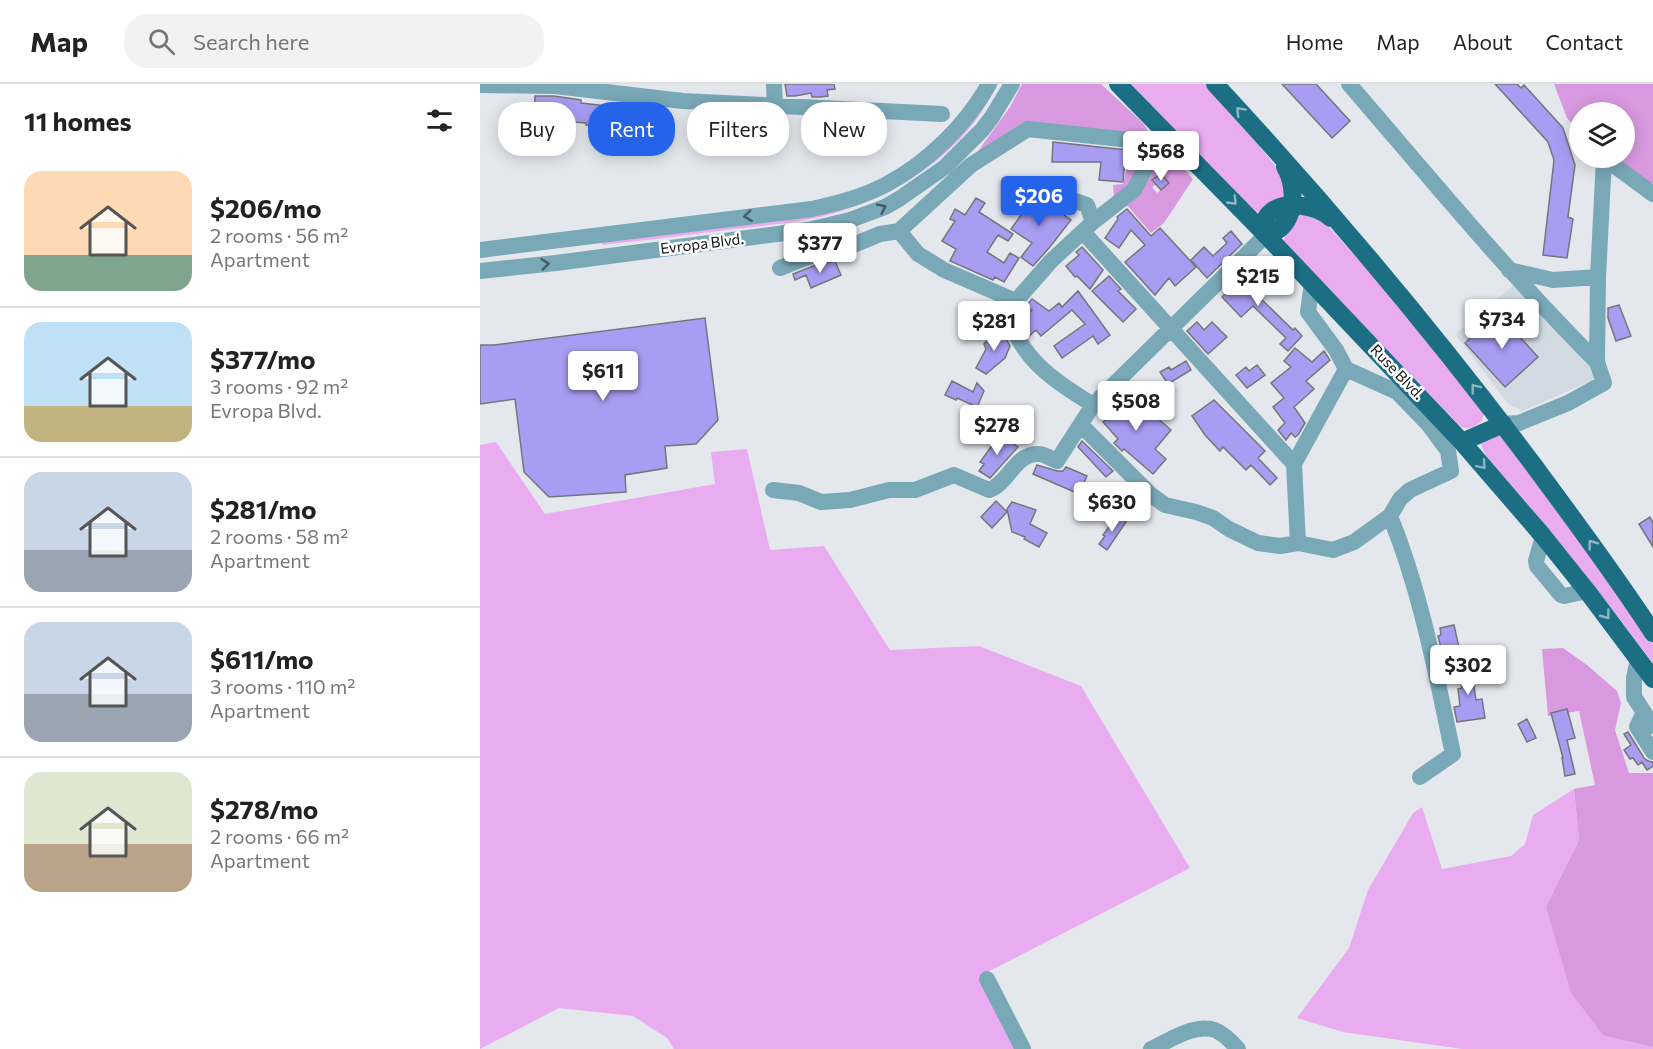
<!DOCTYPE html>
<html lang="en">
<head>
<meta charset="utf-8">
<style>
  :root { --surface:#fff; --page:#f2f2f2; --text:#222; --muted:#767676; --line:#e0e0e0; --accent:#2563eb }
  body { margin:0; font-family:Commissioner,sans-serif; background:var(--page); color:var(--text); height:100vh; display:flex; flex-direction:column; font-size:22px; white-space:nowrap }
  * { box-sizing:border-box; margin:0 }
  p { font-size:20px; color:var(--muted) }
  .icon { flex:none; width:33px; height:33px; fill:none; stroke:currentColor; stroke-width:2; stroke-linecap:round; stroke-linejoin:round }
  .map { position:relative; flex:1; overflow:hidden }
  .details { display:flex; flex-direction:column; background:var(--surface); width:480px }
  .details>* { flex:none }
  .guide { position:absolute; left:18px; top:18px; width:570px; height:54px; display:flex; gap:12px }
  .tools { position:absolute; left:1089px; top:18px; display:grid; gap:12px }
  .tools a { display:grid; place-items:center; width:66px; height:66px; border-radius:50%; background:var(--surface); box-shadow:0 3px 15px #0003; font-size:30px }
  .price { position:absolute; translate:-50% -51px; padding:0 14px; border-radius:6px; background:#fff; color:#222; font-size:20px; line-height:39px; filter:drop-shadow(0 2px 3px #0008) }
  .price::after { content:''; position:absolute; left:50%; top:36px; width:18px; height:14px; margin-left:-9px; background:inherit; clip-path:polygon(0 0,100% 0,50% 100%) }
  .price.active { background:var(--accent); color:#fff }
  ul { padding:0; list-style:none }
  li { display:flex; align-items:center; gap:18px; height:150px; padding:0 24px }
  li+li { border-top:2px solid var(--line) }
  li span { display:grid; place-items:center; flex:none; width:168px; height:120px; border-radius:18px; color:#555 }
  li>.icon { margin-inline-start:auto }
  span .icon { width:72px; height:72px; fill:#fffc; stroke-width:1 }
  li b { font-size:26px }
  h2 { display:flex; justify-content:space-between; align-items:center; height:72px; padding:0 24px; font-size:26px }
  .chip { padding:0 21px; border-radius:24px; background:var(--surface); box-shadow:0 3px 15px #0003; font-size:21px; line-height:54px }
  .chip.active { background:var(--accent); color:#fff }
  header { display:flex; align-items:center; gap:36px; box-sizing:border-box; height:84px; padding:0 30px; background:var(--surface); border-bottom:2px solid var(--line) }
  header strong { font-size:28px }
  nav { display:flex; gap:33px; margin-inline-start:auto; font-size:21px }
  .search { width:420px; height:54px; background:var(--page); display:flex; align-items:center; gap:15px; box-sizing:border-box; padding:0 21px; border-radius:24px; color:var(--muted); font-size:22px }
  main { display:flex; flex:1; min-height:0 }
  .map>svg:first-child { display:block }
</style>
</head>
<body>
<header>
<strong>Map</strong>
<div class="search"><svg class="icon" aria-label="search" viewBox="0 0 24 24"><circle cx="10" cy="10" r="6"/><path d="M15 15l6 6"/></svg>Search here</div>
<nav><a>Home</a><a>Map</a><a>About</a><a>Contact</a></nav>
</header>
<main>
<section class="details">
<h2>11 homes<svg class="icon" aria-label="filters" viewBox="0 0 24 24"><path d="M4 7h16M4 17h16"/><circle cx="9" cy="7" r="2"/><circle cx="15" cy="17" r="2"/></svg></h2>
<ul>
<li><span style="background:linear-gradient(#ffd9b3 70%,#7fa58c 0)"><svg class="icon" aria-label="home" viewBox="0 0 24 24"><path d="M3 11l9-7 9 7M6 9v11h12V9"/></svg></span><div><b>$206/mo</b><p>2 rooms · 56 m²</p><p>Apartment</p></div></li>
<li><span style="background:linear-gradient(#bfe0f5 70%,#c2b280 0)"><svg class="icon" aria-label="home" viewBox="0 0 24 24"><path d="M3 11l9-7 9 7M6 9v11h12V9"/></svg></span><div><b>$377/mo</b><p>3 rooms · 92 m²</p><p>Evropa Blvd.</p></div></li>
<li><span style="background:linear-gradient(#c9d6e8 65%,#9aa5b1 0)"><svg class="icon" aria-label="home" viewBox="0 0 24 24"><path d="M3 11l9-7 9 7M6 9v11h12V9"/></svg></span><div><b>$281/mo</b><p>2 rooms · 58 m²</p><p>Apartment</p></div></li>
<li><span style="background:linear-gradient(#c9d6e8 60%,#9aa5b1 0)"><svg class="icon" aria-label="home" viewBox="0 0 24 24"><path d="M3 11l9-7 9 7M6 9v11h12V9"/></svg></span><div><b>$611/mo</b><p>3 rooms · 110 m²</p><p>Apartment</p></div></li>
<li><span style="background:linear-gradient(#dfe7d0 60%,#b9a48a 0)"><svg class="icon" aria-label="home" viewBox="0 0 24 24"><path d="M3 11l9-7 9 7M6 9v11h12V9"/></svg></span><div><b>$278/mo</b><p>2 rooms · 66 m²</p><p>Apartment</p></div></li>
</ul>
</section>
<div class="map">
<svg width="1173" height="965" viewBox="0 0 1173 965">
  <rect width="100%" height="100%" fill="#e4e8ed"/>
  <!-- built -->
  <path fill="#d1dae3" d="M1036 199 1111 279 1115 295 1043 327 1028 320 975 250Z"/>
  <!-- green -->
  <path fill="#eaacf1" d="M515 0H518C509 16 500 32 488 46 452 89 395 120 340 133 312 139 283 142 254 145 210 151 166 156 122 161V159L403 103Z
    M650 0H729L800 88 808 113 776 129Z
    M825 129 845 139 909 208 1005 327 1002 337C994 343 986 348 978 340L803 157 818 130Z
    M1022 349 1173 554V579C1128 519 1082 459 1032 402 1022 390 1003 374 1001 358Z
    M16 358 65 430 235 400 231 368 267 365 290 466 344 462 410 566 499 562 601 602 710 784 498 893 538 965H194L187 954 153 932 79 924 0 965V361Z
    M1094 705 1099 756 1066 823 1124 952 1173 963V965H982L863 948 817 934 869 864 888 806 933 729 942 723 962 785 1031 772 1045 760 1053 731Z"/>
  <!-- forest -->
  <path fill="#d999e0" fill-rule="evenodd" d="M542 0H621L664 40 669 49 666 53 552 40 491 77 530 23Z
    M1074 0H1173V99L1163 103 1124 74H1144V28H1100L1099 48 1087 34Z
    M683 63 713 95 684 139 671 149 646 120 634 112 633 101 643 100 651 66 663 67ZM681 90 689 99 677 109 672 103 676 100 673 96Z
    M1083 564 1107 581 1137 607 1141 619 1135 646 1149 689H1173V963L1124 952 1091 909 1066 823 1099 756 1094 705 1115 701 1099 627 1068 632 1062 565Z"/>
  <!-- building -->
  <path fill="#a89df2" stroke="#76757a" stroke-width="1.5" d="M305 0H354L355 5 347 6 348 12 339 13H332L331 9 315 12H307Z
    M802 0H836L870 37 852 54Z
    M1015 0H1037L1041 4 1044 1 1083 44 1095 81 1088 133 1093 135 1087 174 1063 171 1074 76 1068 58Z
    M55 12H74L101 16V19L128 22 127 23 160 26 161 23 181 25 179 46 106 41V39L80 37 81 33 54 32Z
    M257 45H269V51H275V61H257Z
    M573 58 647 66V73H645L643 98 619 96 621 78H572Z
    M681 90 689 99 681 106 672 96Z
    M549 111 554 114 574 121 573 123 591 136 569 164 553 182 541 173 552 159 531 145 541 131 536 128Z
    M496 114 505 119 499 128 533 150 528 157 518 151 507 168 524 179 530 169 539 174 524 198 515 193 513 196 470 177 476 165 462 157 475 137 470 135 475 125 485 131Z
    M647 125 671 152 680 144 716 183 695 202 689 194 675 211 645 178 665 161 651 146 639 164 625 154 638 135 637 133Z
    M751 147 762 160 727 194 711 176 724 163 733 172 747 159 743 154Z
    M602 163 623 186 610 205 597 192 595 193 586 182 599 171 596 168Z
    M355 177 361 191 331 204 326 191 315 196 313 190 336 181Z
    M769 186 784 201 776 210 813 246 815 244 822 252 808 267 800 260 806 254 773 222 761 233 742 213Z
    M629 192 641 205 638 207 656 225 643 238 612 207Z
    M598 207 630 251 618 260 613 252 582 274 574 262 605 240 592 226 561 252 556 246 549 252 541 238 542 235 552 226 546 222 552 215 569 227 579 219 582 223Z
    M1139 221 1151 252 1136 257 1128 234V224Z
    M1018 229 1058 273 1025 303 985 259Z
    M225 234 238 336 216 360 185 362 187 384 145 391 146 408 69 413 44 388 35 315 0 320V261H14Z
    M717 238 724 246 732 238 747 253 728 270 707 247Z
    M520 243 530 262 525 274 506 290 496 284 506 265 504 260Z
    M815 264 832 278 844 267 850 276 826 297 834 305 814 323 825 339 818 351 815 353 811 349 806 356 798 346 805 339 793 323 804 314 791 299 811 283 804 277Z
    M706 277 711 286 688 300 680 288 689 283 691 286Z
    M777 281 785 291 767 304 756 291 766 283 769 287Z
    M472 297 493 308 497 299 504 307 497 323 477 314 476 316 465 311Z
    M647 309 663 335 665 332 670 336 674 331 691 346 675 365 686 375 673 390 644 365 642 367 634 359 638 355 623 338 626 336 621 327Z
    M734 316 785 367 778 374 797 394 790 401 771 381 766 386 743 363 740 367 725 351 712 332Z
    M520 351 538 363 510 394 499 387 504 380 500 378Z
    M602 357 633 387 626 393 598 363Z
    M557 381 577 387H583L586 383 607 392 599 410 553 390Z
    M516 417 527 428 512 444 501 433Z
    M532 418 556 426 550 440 567 449 559 463 544 455 545 453 532 448 527 425Z
    M637 432 646 438 627 466 619 460 625 452 623 451Z
    M1170 433 1173 439V463L1159 440Z
    M974 541 981 573 964 576 958 552 961 551 960 544Z
    M990 576 996 616 1002 615 1005 634 977 638 974 623 980 622 978 605 982 604 977 579Z
    M1087 625 1095 654 1087 656 1095 690 1085 692 1082 674H1083L1071 629Z
    M1047 635 1056 654 1047 658 1038 640Z
    M1148 648 1164 674 1168 677 1173 678V682L1167 686 1162 678 1158 681 1153 674 1150 675 1144 666 1151 661 1144 650Z"/>
  <g fill="none" stroke-linecap="round" stroke-linejoin="round">
    <!-- minor -->
    <path stroke="#79a8b7" stroke-width="16" d="M294 0 295 22
      M869 0C950 94 1029 190 1117 278
      M0 1 75 2 203 17 462 30
      M1124 74 1173 110
      M557 104 607 121 613 138
      M419 147 491 81 548 45 678 59
      M603 148 814 380
      M0 166 332 125C358 119 383 113 407 100 448 78 486 41 509 0
      M300 184 333 171 366 164 400 150 419 147 438 170 464 186 536 217
      M1029 186 1073 196 1118 193
      M0 187 76 179 328 146 370 136 405 123 419 115 465 83 502 46 512 33 532 0
      M832 199 828 228 856 266 866 285 917 308 949 341 968 367 971 387 930 406 920 415 910 432C941 508 956 590 973 670L940 693
      M866 285 814 380 818 459 853 466 874 458 910 432
      M613 321C588 305 561 289 544 264 539 257 535 248 530 240L536 217 571 177 613 138 654 106 678 59 686 48
      M1023 340 1039 339 1088 319 1124 299 1117 278 1118 193 1124 74
      M601 341 670 410 685 421 716 428 733 434 749 445 778 459 800 462 818 459
      M293 406 319 409 341 418 370 416 409 406H435L474 391 509 406C528 400 536 368 559 370 565 370 571 375 577 377L613 321 786 151
      M1063 452 1056 477 1057 482 1081 511 1084 512 1107 507
      M1158 575 1154 594V613L1173 642
      M1164 628 1157 643 1173 668
      M507 895 543 965
      M671 965C689 957 715 939 735 946 744 950 752 958 758 965"/>
    <!-- major -->
    <path stroke="#1b6e84" stroke-width="18" d="M638 0 786 151 982 358 1063 452 1107 507 1173 595
      M735 0C848 122 955 249 1055 383 1095 437 1136 492 1173 549
      M805 83C818 104 816 146 786 151 778 133 794 122 811 121 825 121 841 125 851 134
      M982 358 1023 340"/>
  </g>
  <!-- one-way arrows -->
  <defs><path id="oneway-chevron" d="M-2-3.5L2.5 0L-2 3.5" fill="none" stroke-width="1.6" stroke-linecap="round" stroke-linejoin="round" transform="scale(1.5)"/></defs>
  <g stroke="#8db6c2">
    <use href="#oneway-chevron" transform="translate(760 27) rotate(-133)"/>
    <use href="#oneway-chevron" transform="translate(753 117) rotate(46)"/>
    <use href="#oneway-chevron" transform="translate(995 304) rotate(-128)"/>
    <use href="#oneway-chevron" transform="translate(1002 381) rotate(49)"/>
    <use href="#oneway-chevron" transform="translate(1112 460) rotate(-127)"/>
    <use href="#oneway-chevron" transform="translate(1126 531) rotate(53)"/>
  </g>
  <g stroke="#455d65">
    <use href="#oneway-chevron" transform="translate(402 124) rotate(-25)"/>
    <use href="#oneway-chevron" transform="translate(268 132) rotate(173)"/>
    <use href="#oneway-chevron" transform="translate(65 180) rotate(-6)"/>
  </g>
  <g text-anchor="middle" stroke-width="5" stroke-linejoin="round" paint-order="stroke">
    <!-- street labels -->
    <g font-size="15" fill="#111213" stroke="#fff">
      <text transform="translate(222 160) rotate(-7)" y="5">Evropa Blvd.</text>
      <text transform="translate(917 288) rotate(46)" y="5">Ruse Blvd.</text>
    </g>
  </g>
</svg>
<div class="tools">
<a><svg class="icon" aria-label="layers" viewBox="0 0 24 24"><path d="M12 4l9 5-9 5-9-5zM3 14l9 5 9-5"/></svg></a>
</div>
<b class="price" style="left:681px;top:98px">$568</b>
<b class="price active" style="left:559px;top:143px">$206</b>
<b class="price" style="left:340px;top:190px">$377</b>
<b class="price" style="left:778px;top:223px">$215</b>
<b class="price" style="left:1022px;top:266px">$734</b>
<b class="price" style="left:514px;top:268px">$281</b>
<b class="price" style="left:123px;top:318px">$611</b>
<b class="price" style="left:656px;top:348px">$508</b>
<b class="price" style="left:517px;top:372px">$278</b>
<b class="price" style="left:632px;top:449px">$630</b>
<b class="price" style="left:988px;top:612px">$302</b>
<div class="guide">
<a class="chip">Buy</a>
<a class="chip active">Rent</a>
<a class="chip">Filters</a>
<a class="chip">New</a>
</div>
</div>
</main>
</body>
</html>
